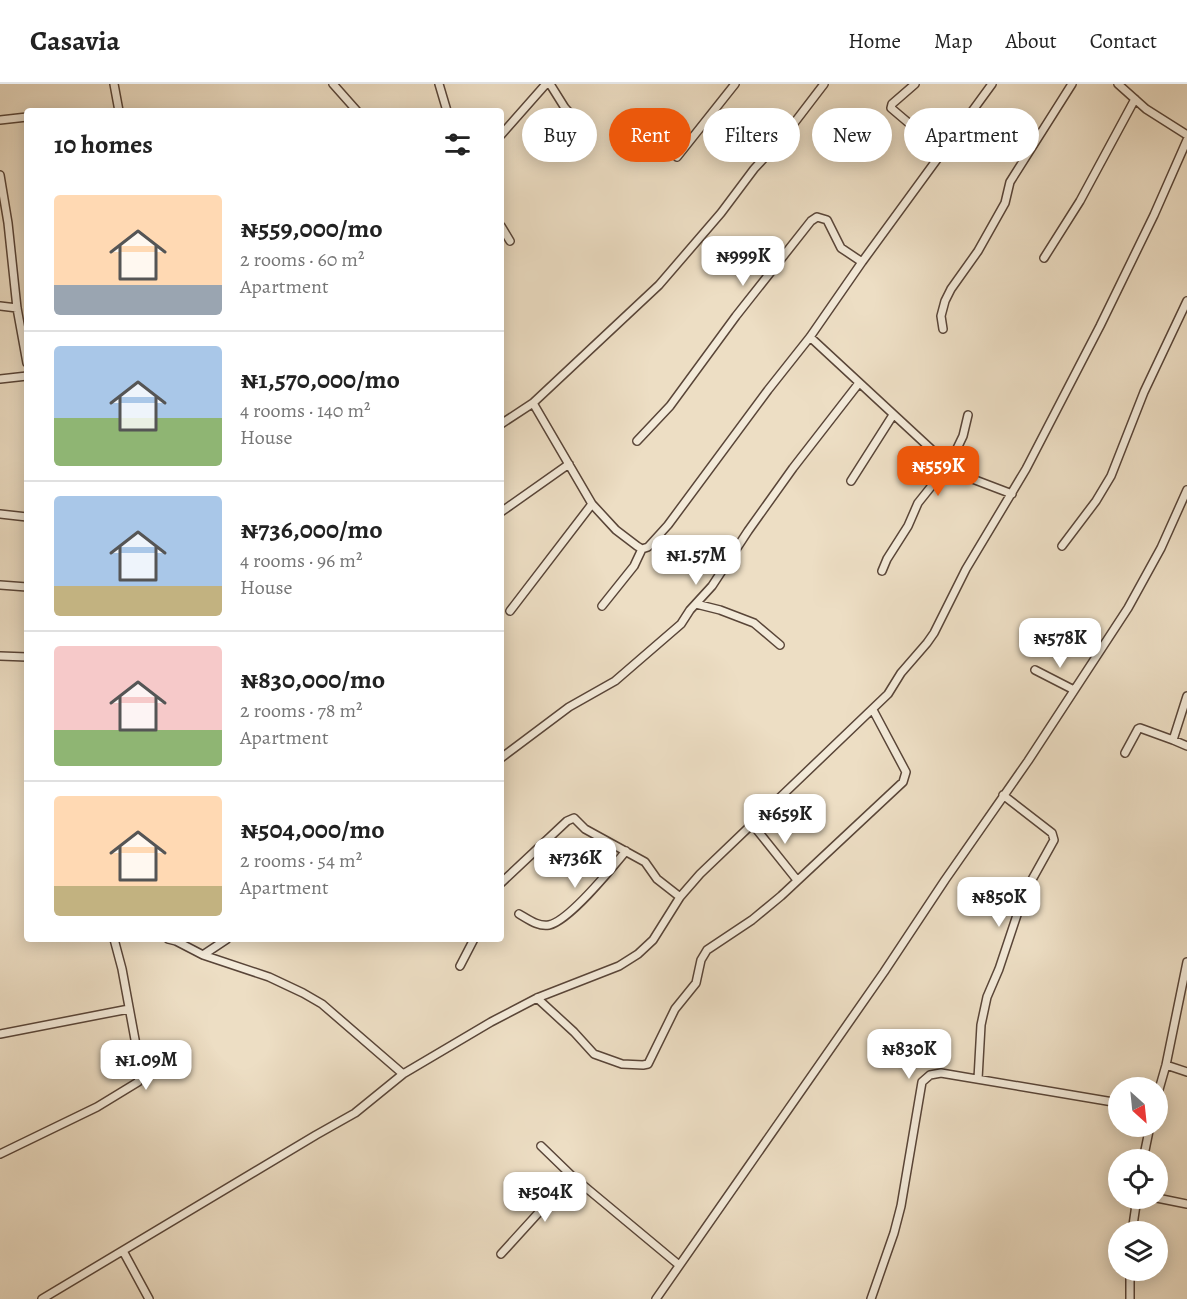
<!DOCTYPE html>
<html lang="en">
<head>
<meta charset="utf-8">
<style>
  :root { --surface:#fff; --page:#f2f2f2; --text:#222; --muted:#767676; --line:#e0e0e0; --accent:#ea580c }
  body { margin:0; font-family:Alegreya,serif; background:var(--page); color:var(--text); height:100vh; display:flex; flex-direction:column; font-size:22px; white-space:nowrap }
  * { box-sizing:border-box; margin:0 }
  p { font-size:20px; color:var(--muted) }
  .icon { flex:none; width:33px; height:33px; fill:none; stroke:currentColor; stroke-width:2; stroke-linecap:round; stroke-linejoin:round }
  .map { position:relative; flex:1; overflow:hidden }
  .details { position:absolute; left:24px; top:24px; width:480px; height:834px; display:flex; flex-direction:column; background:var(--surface); border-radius:6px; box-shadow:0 3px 15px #0003 }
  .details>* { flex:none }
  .top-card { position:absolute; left:522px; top:24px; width:570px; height:54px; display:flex; gap:12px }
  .needle { width:39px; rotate:153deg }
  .tools { position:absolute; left:1108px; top:993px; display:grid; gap:12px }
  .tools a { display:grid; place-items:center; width:60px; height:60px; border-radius:50%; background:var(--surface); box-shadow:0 3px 15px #0003; font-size:30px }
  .price { position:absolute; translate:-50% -51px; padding:0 14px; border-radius:12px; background:#fff; color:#222; font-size:20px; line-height:39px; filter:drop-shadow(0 2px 3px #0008) }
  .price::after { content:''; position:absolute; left:50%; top:36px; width:18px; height:14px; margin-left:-9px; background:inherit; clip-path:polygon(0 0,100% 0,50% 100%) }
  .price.selected { background:var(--accent); color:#fff }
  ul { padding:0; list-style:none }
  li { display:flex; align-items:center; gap:18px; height:150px; padding:0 30px }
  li+li { border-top:2px solid var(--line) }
  li span { display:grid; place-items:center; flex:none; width:168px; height:120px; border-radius:6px; color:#555 }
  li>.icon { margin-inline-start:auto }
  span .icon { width:72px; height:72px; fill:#fffc; stroke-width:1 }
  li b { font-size:26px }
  h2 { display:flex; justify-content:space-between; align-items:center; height:72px; padding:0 30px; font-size:26px }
  .chip { padding:0 21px; border-radius:27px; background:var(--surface); box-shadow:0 3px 15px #0003; font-size:21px; line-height:54px }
  .chip.selected { background:var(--accent); color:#fff }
  header { display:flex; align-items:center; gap:36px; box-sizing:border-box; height:84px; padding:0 30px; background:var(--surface); border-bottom:2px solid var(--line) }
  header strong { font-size:28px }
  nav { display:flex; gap:33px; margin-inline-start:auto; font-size:21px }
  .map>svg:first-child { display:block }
</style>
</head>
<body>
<header>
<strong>Casavia</strong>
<nav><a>Home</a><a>Map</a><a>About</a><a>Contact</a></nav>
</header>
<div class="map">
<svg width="1187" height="1215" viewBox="0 0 1187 1215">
  <rect width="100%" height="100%" fill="#eddec4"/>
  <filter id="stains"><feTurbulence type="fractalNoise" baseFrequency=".00333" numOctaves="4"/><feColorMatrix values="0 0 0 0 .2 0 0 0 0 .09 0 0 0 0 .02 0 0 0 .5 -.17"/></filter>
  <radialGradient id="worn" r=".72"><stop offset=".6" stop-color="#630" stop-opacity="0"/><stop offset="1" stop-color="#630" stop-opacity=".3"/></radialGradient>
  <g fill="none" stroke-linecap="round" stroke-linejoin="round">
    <!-- minor casing -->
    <g stroke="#594538" stroke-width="10">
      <path id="minor" d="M114 0 119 27
        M333 0 357 27
        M439 0 447 27
        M550 0 565 24 591 52
        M915 0 892 20 891 24 944 69
        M1118 0 1146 25 1187 51
        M0 36 27 33
        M501 51 546 0
        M677 73 735 0
        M0 91 8 139 17 224 27 279
        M501 142 510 157
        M1044 174 1080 117 1135 15
        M0 222 17 224
        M943 245 941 232 945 217 951 205 978 167 1005 119 1010 98 1072 0
        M810 253 931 365 970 394 1012 410
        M0 295 27 292
        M533 319 592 420 616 446 637 462 642 465 648 463 668 441 768 306 810 253 862 178 992 0
        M501 340 533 319 659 201 721 129 754 85 785 51 824 0
        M637 357 670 322 736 232 811 137 817 133 827 136 841 164 862 178
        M851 397 893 331
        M501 428 569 380
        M0 430 27 433
        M1062 462 1096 417 1111 392 1144 308 1187 217
        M882 487 887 475 908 442 918 419 950 379 963 352 968 331
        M0 501 27 503
        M696 520 720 526 754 539 780 561
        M602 522 634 482 642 465
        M510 527 592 420
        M0 572 27 573
        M1035 586 1074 606
        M1187 612 1173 656 1187 662
        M1125 669 1138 645 1140 644 1173 656
        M501 674 569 623 615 597 681 540 690 526 712 502 748 447 793 384 859 299
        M753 741 797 796
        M501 799 567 737 574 734 585 745 645 778 657 795 680 813
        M519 830C528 835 538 843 549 841 569 837 612 784 626 767
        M168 855 176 857 203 871 227 855
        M203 871 269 893 303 909 322 920 403 990
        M460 882 474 855
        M537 914 574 948 594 970 622 980 643 981 648 980 675 925 696 899 701 876 707 866 752 836 781 812 903 698 906 688 873 626
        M0 950 129 925
        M1166 981 1187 988
        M978 995 981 941 987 913 999 885 1024 810 1054 756 1052 749 1003 711
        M1158 1009 1166 981 1187 878
        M541 1062 572 1092 679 1181
        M0 1070 97 1023 138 998 141 988 122 885 114 855
        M1143 1076 1150 1042
        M1157 1114 1187 1120
        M1132 1148 1137 1114
        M123 1167 149 1215
        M501 1170 572 1092
        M1130 1186V1215
        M42 1215 316 1051 355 1029 403 990 491 938 537 914 619 882 638 870 653 856 680 813 700 790 888 610 901 589 927 559 934 549 966 485 1026 385 1100 242 1154 131 1187 56
        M656 1215 884 888 945 796 1028 677 1128 524 1161 464 1187 406
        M871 1215 894 1149 901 1122 922 998 930 991 941 989 1119 1019"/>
    </g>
    <!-- minor -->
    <use href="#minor" stroke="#f3ead9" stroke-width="7"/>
  </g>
  <rect width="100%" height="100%" filter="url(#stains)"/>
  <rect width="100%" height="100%" fill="url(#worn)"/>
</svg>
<div class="tools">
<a><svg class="needle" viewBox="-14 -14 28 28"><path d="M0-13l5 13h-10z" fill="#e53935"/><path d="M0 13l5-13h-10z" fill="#767676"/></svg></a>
<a><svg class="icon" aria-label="locate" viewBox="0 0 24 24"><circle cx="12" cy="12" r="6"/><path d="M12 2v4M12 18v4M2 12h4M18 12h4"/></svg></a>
<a><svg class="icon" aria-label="layers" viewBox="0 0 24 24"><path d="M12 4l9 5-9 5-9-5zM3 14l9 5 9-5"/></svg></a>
</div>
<b class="price" style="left:743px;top:203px">₦999K</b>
<b class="price selected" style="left:938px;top:413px">₦559K</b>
<b class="price" style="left:696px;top:502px">₦1.57M</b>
<b class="price" style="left:1060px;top:585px">₦578K</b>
<b class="price" style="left:785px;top:761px">₦659K</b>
<b class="price" style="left:575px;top:805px">₦736K</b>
<b class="price" style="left:999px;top:844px">₦850K</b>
<b class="price" style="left:909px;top:996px">₦830K</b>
<b class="price" style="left:146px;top:1007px">₦1.09M</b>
<b class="price" style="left:545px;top:1139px">₦504K</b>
<div class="top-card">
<a class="chip">Buy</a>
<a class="chip selected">Rent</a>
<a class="chip">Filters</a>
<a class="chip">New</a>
<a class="chip">Apartment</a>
</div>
<section class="details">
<h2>10 homes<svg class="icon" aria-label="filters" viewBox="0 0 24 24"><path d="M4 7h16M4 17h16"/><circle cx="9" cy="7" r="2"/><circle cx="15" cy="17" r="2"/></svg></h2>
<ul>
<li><span style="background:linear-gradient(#ffd9b3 75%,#9aa5b1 0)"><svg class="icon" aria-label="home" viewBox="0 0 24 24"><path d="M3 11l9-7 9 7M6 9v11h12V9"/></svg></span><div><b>₦559,000/mo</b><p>2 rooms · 60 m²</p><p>Apartment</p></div></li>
<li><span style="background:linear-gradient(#a9c7e8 60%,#8fb573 0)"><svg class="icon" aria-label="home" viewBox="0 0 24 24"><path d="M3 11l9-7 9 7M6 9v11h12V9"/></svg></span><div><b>₦1,570,000/mo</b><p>4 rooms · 140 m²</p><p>House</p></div></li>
<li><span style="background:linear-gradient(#a9c7e8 75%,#c2b280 0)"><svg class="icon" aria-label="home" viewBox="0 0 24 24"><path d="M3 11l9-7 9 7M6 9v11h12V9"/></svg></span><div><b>₦736,000/mo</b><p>4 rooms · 96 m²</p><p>House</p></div></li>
<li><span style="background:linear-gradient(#f6c9c9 70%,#8fb573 0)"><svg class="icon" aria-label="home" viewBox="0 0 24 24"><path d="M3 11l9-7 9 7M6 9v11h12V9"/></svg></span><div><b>₦830,000/mo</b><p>2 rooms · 78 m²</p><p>Apartment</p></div></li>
<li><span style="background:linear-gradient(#ffd9b3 75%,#c2b280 0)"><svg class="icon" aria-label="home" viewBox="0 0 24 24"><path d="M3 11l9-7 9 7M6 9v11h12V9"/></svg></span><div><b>₦504,000/mo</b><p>2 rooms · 54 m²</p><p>Apartment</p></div></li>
</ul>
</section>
</div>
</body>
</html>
